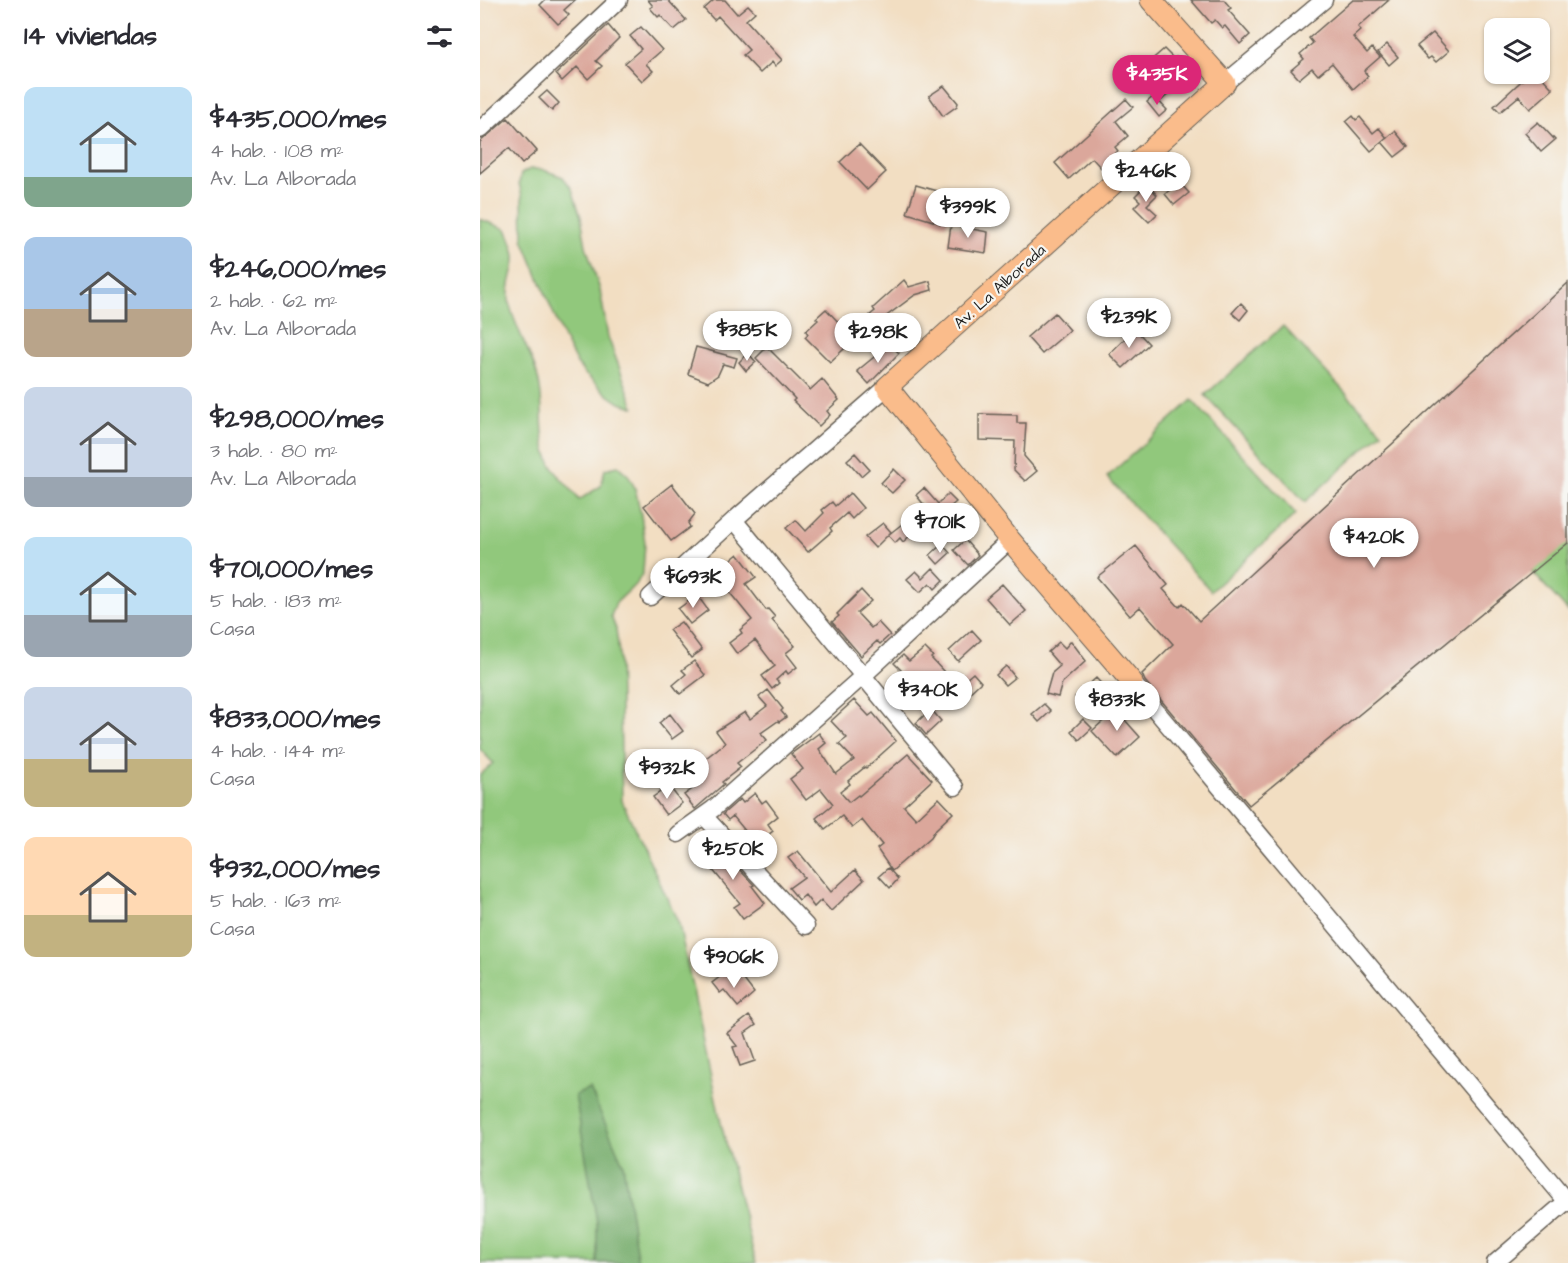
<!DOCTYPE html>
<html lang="es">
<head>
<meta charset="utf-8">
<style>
  :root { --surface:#fff; --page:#f7f7f7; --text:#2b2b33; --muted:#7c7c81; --accent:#db2777 }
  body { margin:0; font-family:"Architects Daughter",sans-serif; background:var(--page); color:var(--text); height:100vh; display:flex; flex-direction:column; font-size:22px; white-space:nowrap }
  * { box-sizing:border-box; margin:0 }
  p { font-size:20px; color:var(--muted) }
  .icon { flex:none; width:33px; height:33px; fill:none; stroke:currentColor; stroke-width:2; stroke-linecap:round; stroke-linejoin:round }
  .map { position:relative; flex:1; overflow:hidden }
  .side { display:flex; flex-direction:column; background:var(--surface); width:480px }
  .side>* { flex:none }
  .tools { position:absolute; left:1004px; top:18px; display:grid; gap:12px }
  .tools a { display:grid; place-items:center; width:66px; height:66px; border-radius:12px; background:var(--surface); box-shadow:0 2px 4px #0004; font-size:30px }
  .price { position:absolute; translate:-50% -51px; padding:0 14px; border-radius:21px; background:#fff; color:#222; font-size:20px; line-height:39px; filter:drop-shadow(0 2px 3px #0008) }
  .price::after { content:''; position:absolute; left:50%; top:36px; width:18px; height:14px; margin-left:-9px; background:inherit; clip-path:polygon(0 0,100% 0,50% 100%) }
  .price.on { background:var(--accent); color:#fff }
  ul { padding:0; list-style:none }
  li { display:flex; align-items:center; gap:18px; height:150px; padding:0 24px }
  li span { display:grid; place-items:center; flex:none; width:168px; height:120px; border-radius:12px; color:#555 }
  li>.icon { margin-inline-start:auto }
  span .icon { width:72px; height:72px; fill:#fffc; stroke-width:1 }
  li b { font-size:26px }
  h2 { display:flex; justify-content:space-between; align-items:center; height:72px; padding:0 24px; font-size:26px }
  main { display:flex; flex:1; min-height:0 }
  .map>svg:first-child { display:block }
</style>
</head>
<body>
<main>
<section class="side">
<h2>14 viviendas<svg class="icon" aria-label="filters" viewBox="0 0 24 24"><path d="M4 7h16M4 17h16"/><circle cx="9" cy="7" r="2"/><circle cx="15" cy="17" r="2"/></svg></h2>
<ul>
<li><span style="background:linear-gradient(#bfe0f5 75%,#7fa58c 0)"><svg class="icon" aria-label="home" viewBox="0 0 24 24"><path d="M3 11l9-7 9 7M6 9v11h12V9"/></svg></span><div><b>$435,000/mes</b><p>4 hab. · 108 m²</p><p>Av. La Alborada</p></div></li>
<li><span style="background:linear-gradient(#a9c7e8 60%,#b9a48a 0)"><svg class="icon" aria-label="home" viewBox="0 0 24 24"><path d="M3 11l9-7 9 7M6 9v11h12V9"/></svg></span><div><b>$246,000/mes</b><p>2 hab. · 62 m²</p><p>Av. La Alborada</p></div></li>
<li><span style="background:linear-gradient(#c9d6e8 75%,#9aa5b1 0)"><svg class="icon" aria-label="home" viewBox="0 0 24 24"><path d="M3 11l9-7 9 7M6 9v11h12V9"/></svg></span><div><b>$298,000/mes</b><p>3 hab. · 80 m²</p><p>Av. La Alborada</p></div></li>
<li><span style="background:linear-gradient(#bfe0f5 65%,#9aa5b1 0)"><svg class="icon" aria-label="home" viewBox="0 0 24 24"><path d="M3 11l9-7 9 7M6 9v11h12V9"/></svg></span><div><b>$701,000/mes</b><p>5 hab. · 183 m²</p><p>Casa</p></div></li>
<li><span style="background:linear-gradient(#c9d6e8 60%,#c2b280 0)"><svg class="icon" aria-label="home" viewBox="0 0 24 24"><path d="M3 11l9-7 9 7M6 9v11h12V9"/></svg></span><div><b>$833,000/mes</b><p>4 hab. · 144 m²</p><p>Casa</p></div></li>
<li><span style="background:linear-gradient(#ffd9b3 65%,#c2b280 0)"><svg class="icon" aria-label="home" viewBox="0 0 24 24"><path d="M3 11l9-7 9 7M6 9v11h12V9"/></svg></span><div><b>$932,000/mes</b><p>5 hab. · 163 m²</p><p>Casa</p></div></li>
</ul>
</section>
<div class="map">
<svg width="1088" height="1263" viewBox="0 0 1088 1263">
  <rect width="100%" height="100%" fill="#f6f6f2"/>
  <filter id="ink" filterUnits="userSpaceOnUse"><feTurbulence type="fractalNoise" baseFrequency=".0167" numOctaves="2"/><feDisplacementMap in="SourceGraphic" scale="12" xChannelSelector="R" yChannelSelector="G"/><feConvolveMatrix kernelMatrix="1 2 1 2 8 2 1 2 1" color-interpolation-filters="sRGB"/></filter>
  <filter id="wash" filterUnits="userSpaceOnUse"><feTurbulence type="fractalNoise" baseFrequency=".008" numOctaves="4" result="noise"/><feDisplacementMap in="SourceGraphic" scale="24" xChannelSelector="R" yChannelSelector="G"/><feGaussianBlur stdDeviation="1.35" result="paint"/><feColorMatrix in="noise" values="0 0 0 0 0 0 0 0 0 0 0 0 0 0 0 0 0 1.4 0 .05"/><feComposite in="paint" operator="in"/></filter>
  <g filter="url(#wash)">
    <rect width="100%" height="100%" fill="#f2dec2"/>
    <!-- green -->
    <path fill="#91c87b" stroke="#56724c" stroke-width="1.5" d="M50 169H61L83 177 92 189 101 217 106 246 120 290 128 337 154 407 140 403 128 395 106 375 97 364 84 339 43 239 42 196 39 183 41 174Z
      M0 219 26 229C30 238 36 250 35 260 34 274 27 286 29 301 33 325 52 353 58 378 66 408 57 435 71 464 78 478 91 487 99 500L121 486 125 469 138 466 148 475 155 488 161 515 165 543 163 572 157 583 136 603 131 616 136 629 139 653 142 801 199 924 241 1123 276 1263H0V775L13 763 0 749Z
      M803 326 902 432 825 502 725 395Z
      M712 400 816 514 731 591 627 477Z
      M1088 531V611L1047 566Z"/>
    <!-- forest -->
    <path fill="#74ac6b" stroke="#486444" stroke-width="1.5" d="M110 1089 143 1164 158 1263H117V1222L95 1095Z"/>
    <g id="blocks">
      <!-- building -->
      <path fill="#dba79b" d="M65 0H95L84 10 89 15 78 24 60 5Z
        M168 0H188L206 20 194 30 180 15 178 17 170 8 173 6Z
        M234 0H245L257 14 268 5 275 12 266 20 302 60 295 66 292 62 280 73 263 55 269 50 238 16 234 20 224 9Z
        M711 0H744L751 8 748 10 770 35 760 44 745 26 742 28 735 20 731 23Z
        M873 0H909L878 27 881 30 873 37 887 53 892 48 900 57 884 71 888 76 873 89 852 63 838 75 832 68 819 79 811 70 824 59 820 54 833 43 829 38Z
        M128 25 139 38 116 61 122 66 108 79 97 67 82 81 76 74Z
        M161 27 182 50 166 64 173 71 162 81 145 63 161 49 150 36Z
        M953 33 969 51 956 62 951 57 948 59 937 46Z
        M907 44 918 57 909 65 898 52Z
        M684 49 694 59 696 57 712 74 682 100 665 80 675 71 668 63Z
        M1049 74H1059L1073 89 1050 109 1039 96 1020 112 1014 106Z
        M464 86 478 103 477 106 463 116 449 96Z
        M67 91 79 103 72 111 59 98Z
        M674 96 687 110 679 117 667 102Z
        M646 99 653 107 636 121 648 136 635 147 638 151 628 160 630 162 622 169 612 158 589 179 575 163Z
        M873 116 876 120 880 117 893 133 899 128 907 138 891 151 866 122Z
        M28 118 57 151 42 164 29 148 0 173V142Z
        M1058 122 1075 140 1061 152 1045 133Z
        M915 131 928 147 915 157 902 142Z
        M379 144 406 172 387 190 360 162Z
        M699 182 709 193 694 205 685 194Z
        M667 184 677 195 667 205 677 214 669 222 654 207 660 201 655 196Z
        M436 185 474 196 466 225 427 213Z
        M471 225 508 232 506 253 468 247Z
        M424 280 429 287 450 281 452 290 435 295 397 323 390 315 395 311 393 308Z
        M1088 283V543L769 805 665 681 662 674 693 644 660 607 650 616 617 577 656 546 688 585 683 589 699 607 703 603 719 621Z
        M761 303 768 310 760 320 752 313Z
        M346 309 363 327 366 324 377 337 350 362 325 337 328 334 326 331 338 320 336 318Z
        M575 313 590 330 562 354 547 337Z
        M252 317 261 326 253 334 244 325Z
        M655 329 669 344 643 368 629 354Z
        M410 344 419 353 389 384 377 371Z
        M216 347 257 358 254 367 243 364 238 375 228 382 208 374Z
        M287 347 330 390 342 379 359 400 347 411 350 415 339 426 313 401 315 399 276 358Z
        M268 353 276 362 266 371 259 362Z
        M499 414 537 415V423H546L544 456 557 471 545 481 534 470 535 441 499 440Z
        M375 453 389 469 381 476 367 460Z
        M414 469 425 480 412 493 401 483Z
        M192 484 215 514 208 523 210 527 191 541 164 506Z
        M444 488 458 504 468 494 476 502 470 507 480 519 458 540 443 524 423 542 420 538 415 543 408 535 445 506 436 495Z
        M370 493 383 508 372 519 367 513 350 528 352 531 328 552 306 528 316 520 326 531 344 513 342 510 352 502 355 506Z
        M403 523 411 532 395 548 385 537Z
        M485 540 498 555 488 565 474 550Z
        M462 544 470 553 458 564 450 555Z
        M258 554 276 577 266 584 286 610 288 609 295 617 292 620 315 646 306 653 317 667 308 674 306 671 296 680 299 683 292 689 282 676 295 666 275 640 257 654 249 643 262 633 260 630 272 620 234 573Z
        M453 568 464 580 455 589 450 583 440 592 427 579 436 571 443 578Z
        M522 584 546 611 530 625 506 598Z
        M381 590 391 601 377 613 391 628 398 622 410 635 400 644 397 641 381 656 352 622 359 616 357 614Z
        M217 595 228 610 210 624 198 609Z
        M201 622 222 650 211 658 189 630Z
        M492 630 501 640 478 661 469 651Z
        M591 641 606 661 582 683 578 697 566 694 572 673 580 666 568 652 579 642 585 648Z
        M445 648 453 656 451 658 464 672 446 688 457 700 448 708 437 696 428 704 408 683 421 670 414 663 423 655 429 661Z
        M214 661 225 675 200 694 193 685 206 674 202 670Z
        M526 666 535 677 525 685 516 675Z
        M493 673 501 682 485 697 476 688Z
        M616 678 629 692 608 711 595 697Z
        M288 690 303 709 301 711 306 717 299 722 298 721 281 733 287 740 257 763 261 767 242 782 244 784 215 809 204 795 218 785 200 762 215 751 222 761 245 743 236 731 265 712 270 719 287 706 279 697Z
        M374 700 389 716 393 713 416 741 386 768 385 767 368 781 370 784 360 792 369 802 378 795 379 796 428 754 452 780 424 806 436 819 459 798 473 813 456 829 451 837 412 871 397 849 402 845 382 820 372 828 362 816 345 829 336 818 353 804 341 789 326 800 310 779 323 769 311 754 339 733 346 743 339 749 356 774 374 760 359 744 367 738 351 721Z
        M564 704 571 711 559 722 552 714Z
        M642 704 651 715 645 720 660 737 637 758 612 731Z
        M451 709 461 721 446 735 436 723Z
        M190 714 203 731 192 739 179 723Z
        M603 719 612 728 599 740 591 731Z
        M189 786 202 803 186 815 173 797Z
        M275 793 282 803 286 800 298 816 288 824 293 831 276 844 253 816 248 820 243 814 260 799 263 803Z
        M232 841 253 869 256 866 274 885 272 886 285 903 263 919 254 907 260 903 218 852Z
        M318 851 351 892 375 870 384 880 351 911 341 900 334 907 325 895 319 900 309 888 324 877 308 858Z
        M408 868 418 879 410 888 399 876Z
        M245 973 253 983 261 976 274 993 258 1007 244 990 240 993 232 983Z
        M269 1016 276 1025 265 1033 275 1061 260 1066 253 1047 257 1046 247 1033Z"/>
    </g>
  </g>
  <g filter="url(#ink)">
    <use href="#blocks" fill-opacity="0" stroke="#676056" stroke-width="1.5"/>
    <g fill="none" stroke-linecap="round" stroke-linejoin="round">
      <!-- minor casing -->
      <g stroke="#676056" stroke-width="19">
        <path id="minor" d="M745 83 844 0
          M0 130 139 0
          M254 520 475 787
          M170 597 254 520 407 387
          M652 682 1088 1203
          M224 816 326 926
          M198 834 233 809 383 676 530 540
          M1015 1263 1087 1201"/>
      </g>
      <!-- major casing -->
      <g stroke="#676056" stroke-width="23">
        <path id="major" d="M652 682 530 540 407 387 745 83 671 0"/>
      </g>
      <!-- minor -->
      <use href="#minor" stroke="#fff" stroke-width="16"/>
      <!-- major -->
      <use href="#major" stroke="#fabc8b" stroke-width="21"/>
    </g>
  </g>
  <g text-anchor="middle" stroke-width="4.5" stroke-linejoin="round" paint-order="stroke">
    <!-- street labels -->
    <g font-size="16" fill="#1c1c1c" stroke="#f6f6f2">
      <text transform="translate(519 286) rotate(-42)" y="6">Av. La Alborada</text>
    </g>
  </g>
</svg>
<div class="tools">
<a><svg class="icon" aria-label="layers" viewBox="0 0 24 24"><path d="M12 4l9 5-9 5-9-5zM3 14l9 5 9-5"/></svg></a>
</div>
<b class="price on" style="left:677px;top:106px">$435K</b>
<b class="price" style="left:666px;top:203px">$246K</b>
<b class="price" style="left:488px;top:239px">$399K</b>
<b class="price" style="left:649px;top:349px">$239K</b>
<b class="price" style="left:267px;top:362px">$385K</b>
<b class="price" style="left:398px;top:364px">$298K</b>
<b class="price" style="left:460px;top:554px">$701K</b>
<b class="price" style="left:894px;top:569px">$420K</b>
<b class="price" style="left:213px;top:609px">$693K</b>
<b class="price" style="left:448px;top:722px">$340K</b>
<b class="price" style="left:637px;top:732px">$833K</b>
<b class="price" style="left:187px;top:800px">$932K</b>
<b class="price" style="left:253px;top:881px">$250K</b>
<b class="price" style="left:254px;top:989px">$906K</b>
</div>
</main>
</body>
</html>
